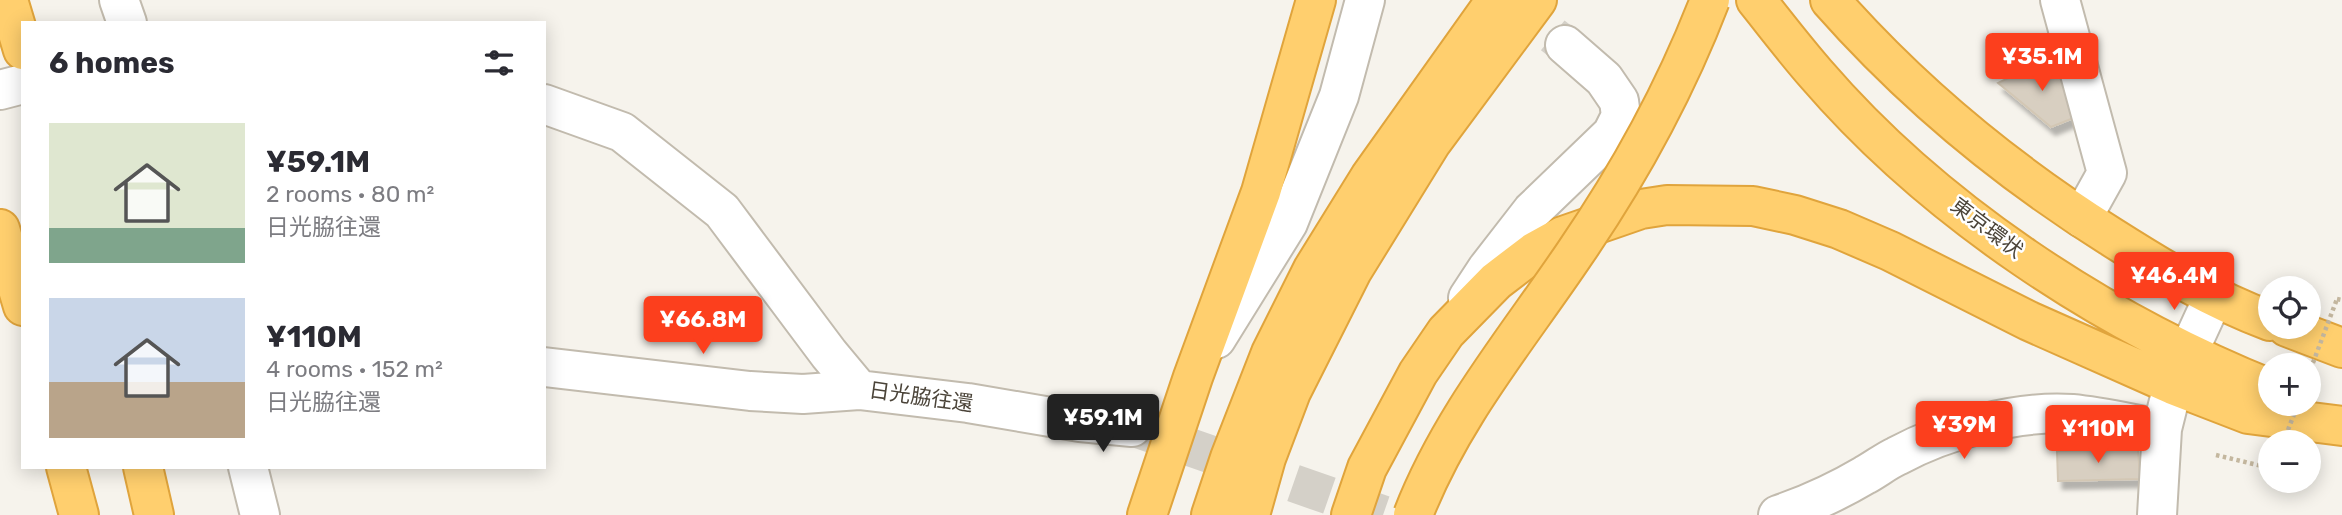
<!DOCTYPE html>
<html lang="en">
<head>
<meta charset="utf-8">
<style>
  :root { --surface:#fff; --page:#f2f2f3; --text:#2b2b33; --muted:#7c7c81; --accent:#fc3f1d }
  body { margin:0; font-family:Rubik,"Noto Sans JP",sans-serif; background:var(--page); color:var(--text); height:100vh; display:flex; flex-direction:column; font-size:26px; white-space:nowrap }
  * { box-sizing:border-box; margin:0 }
  p { font-size:23px; color:var(--muted) }
  .icon { flex:none; width:38px; height:38px; fill:none; stroke:currentColor; stroke-width:2; stroke-linecap:round; stroke-linejoin:round }
  .map { position:relative; flex:1; overflow:hidden }
  .side { position:absolute; left:21px; top:21px; width:525px; height:448px; display:flex; flex-direction:column; background:var(--surface); border-radius:0px; box-shadow:0 4px 18px #0003 }
  .side>* { flex:none }
  .tools { position:absolute; left:2258px; top:276px; display:grid; gap:14px }
  .tools a { display:grid; place-items:center; width:63px; height:63px; border-radius:50%; background:var(--surface); box-shadow:0 4px 18px #0003; font-size:35px }
  .price { position:absolute; translate:-50% -60px; padding:0 16px; border-radius:7px; background:var(--accent); color:#fff; font-size:23px; line-height:46px; filter:drop-shadow(0 2px 4px #0008) }
  .price::after { content:''; position:absolute; left:50%; top:42px; width:21px; height:16px; margin-left:-10px; background:inherit; clip-path:polygon(0 0,100% 0,50% 100%) }
  .price.selected { background:#222; color:#fff }
  ul { padding:0; list-style:none }
  li { display:flex; align-items:center; gap:21px; height:175px; padding:0 28px }
  li span { display:grid; place-items:center; flex:none; width:196px; height:140px; border-radius:0px; color:#555 }
  li>.icon { margin-inline-start:auto }
  span .icon { width:84px; height:84px; fill:#fffc; stroke-width:1 }
  li b { font-size:30px }
  h2 { display:flex; justify-content:space-between; align-items:center; height:84px; padding:0 28px; font-size:30px }
  .map>svg:first-child { display:block }
</style>
</head>
<body>
<div class="map">
<svg width="2342" height="515" viewBox="0 0 2342 515">
  <defs>
    <filter id="shadow"><feDropShadow dx="4.5" dy="8" stdDeviation="2" flood-color="#0004"/></filter>
  </defs>
  <rect width="100%" height="100%" fill="#f6f3ec"/>
  <!-- building -->
  <path fill="#d8cfc1" stroke="#d3c7b4" stroke-width="2" filter="url(#shadow)" d="M2052 57 2076 117 2051 127 1998 83Z
    M2138 449 2140 479 2058 481 2057 451Z"/>
  <g fill="none" stroke-linecap="round" stroke-linejoin="round">
    <!-- minor-tunnel -->
    <path stroke="#d4d0c8" stroke-width="38" stroke-dasharray="38 19" stroke-linecap="butt" d="M1508 0 1565 45
      M1132 427 1385 515"/>
    <!-- minor casing -->
    <g stroke="#c2bbae" stroke-width="42">
      <path id="minor" d="M119 0 127 23
        M2060 0 2107 173 2082 218
        M0 90 23 84
        M544 104 622 132 722 211 829 354 859 390 968 403 1080 422 1132 427
        M1468 298 1487 269 1532 211 1612 134 1621 116 1619 101 1604 79 1565 45
        M1216 339 1288 223 1339 96 1365 0
        M544 367 750 391 803 394 859 390
        M248 467 260 515
        M1778 515C1807 505 1838 491 1865 475 1876 469 1886 461 1897 456 1945 430 2017 410 2072 414 2102 417 2132 424 2162 429
        M2157 515 2162 429 2173 385 2214 296"/>
    </g>
    <!-- highway casing -->
    <g stroke="#e0a43c" stroke-width="42">
      <path id="highway" d="M8 0 23 50
        M1756 0C1776 25 1795 50 1816 74 1934 211 2103 322 2270 389
        M1830 0C1912 93 2005 170 2110 236 2162 269 2211 299 2270 321
        M0 229 23 306
        M2287 327 2342 348
        M66 467 79 515
        M143 467 154 515
        M1147 515 1193 377 1261 192 1316 0
        M1211 515 1230 458 1271 353 1313 269 1370 177 1496 0
        M1250 515 1266 458 1291 392 1352 271 1431 143 1537 0
        M1351 515 1367 468 1418 373 1446 332 1496 281 1534 252 1563 236 1641 209 1667 205 1753 206 1795 215 1839 229 1890 251 2029 321 2173 385 2248 414 2342 426"/>
    </g>
    <!-- path -->
    <path stroke="#c4b79f" stroke-width="4.5" stroke-dasharray="3.5 3.5" stroke-linecap="butt" d="M2337 299 2342 300
      M2216 455 2270 468"/>
    <!-- minor -->
    <use href="#minor" stroke="#fff" stroke-width="38"/>
    <!-- highway -->
    <use href="#highway" stroke="#ffcf6e" stroke-width="38"/>
    <!-- highway-bridge casing -->
    <g stroke="#e0a43c" stroke-width="42" stroke-linecap="butt">
      <path id="highway-bridge" d="M1413 515C1451 417 1517 339 1575 253 1630 173 1675 91 1710 0"/>
    </g>
    <!-- path-bridge -->
    <path stroke="#c4b79f" stroke-width="4.5" stroke-dasharray="3.5 3.5" stroke-linecap="butt" d="M2308 376 2337 299
      M2283 443 2298 404"/>
    <!-- highway-bridge -->
    <use href="#highway-bridge" stroke="#ffcf6e" stroke-width="38"/>
  </g>
  <g text-anchor="middle" stroke-width="5" stroke-linejoin="round" paint-order="stroke">
    <!-- street labels -->
    <g font-size="21" fill="#4b4439" stroke="#fff">
      <text transform="translate(1987 228) rotate(37)" y="7">東京環状</text>
      <text transform="translate(921 397) rotate(8)" y="7">日光脇往還</text>
    </g>
  </g>
</svg>
<div class="tools">
<a><svg class="icon" aria-label="locate" viewBox="0 0 24 24"><circle cx="12" cy="12" r="6"/><path d="M12 2v4M12 18v4M2 12h4M18 12h4"/></svg></a>
<a>+</a>
<a>−</a>
</div>
<b class="price" style="left:2042px;top:93px">¥35.1M</b>
<b class="price" style="left:2174px;top:312px">¥46.4M</b>
<b class="price" style="left:703px;top:356px">¥66.8M</b>
<b class="price selected" style="left:1103px;top:454px">¥59.1M</b>
<b class="price" style="left:1964px;top:461px">¥39M</b>
<b class="price" style="left:2098px;top:465px">¥110M</b>
<section class="side">
<h2>6 homes<svg class="icon" aria-label="filters" viewBox="0 0 24 24"><path d="M4 7h16M4 17h16"/><circle cx="9" cy="7" r="2"/><circle cx="15" cy="17" r="2"/></svg></h2>
<ul>
<li><span style="background:linear-gradient(#dfe7d0 75%,#7fa58c 0)"><svg class="icon" aria-label="home" viewBox="0 0 24 24"><path d="M3 11l9-7 9 7M6 9v11h12V9"/></svg></span><div><b>¥59.1M</b><p>2 rooms · 80 m²</p><p>日光脇往還</p></div></li>
<li><span style="background:linear-gradient(#c9d6e8 60%,#b9a48a 0)"><svg class="icon" aria-label="home" viewBox="0 0 24 24"><path d="M3 11l9-7 9 7M6 9v11h12V9"/></svg></span><div><b>¥110M</b><p>4 rooms · 152 m²</p><p>日光脇往還</p></div></li>
</ul>
</section>
</div>
</body>
</html>
